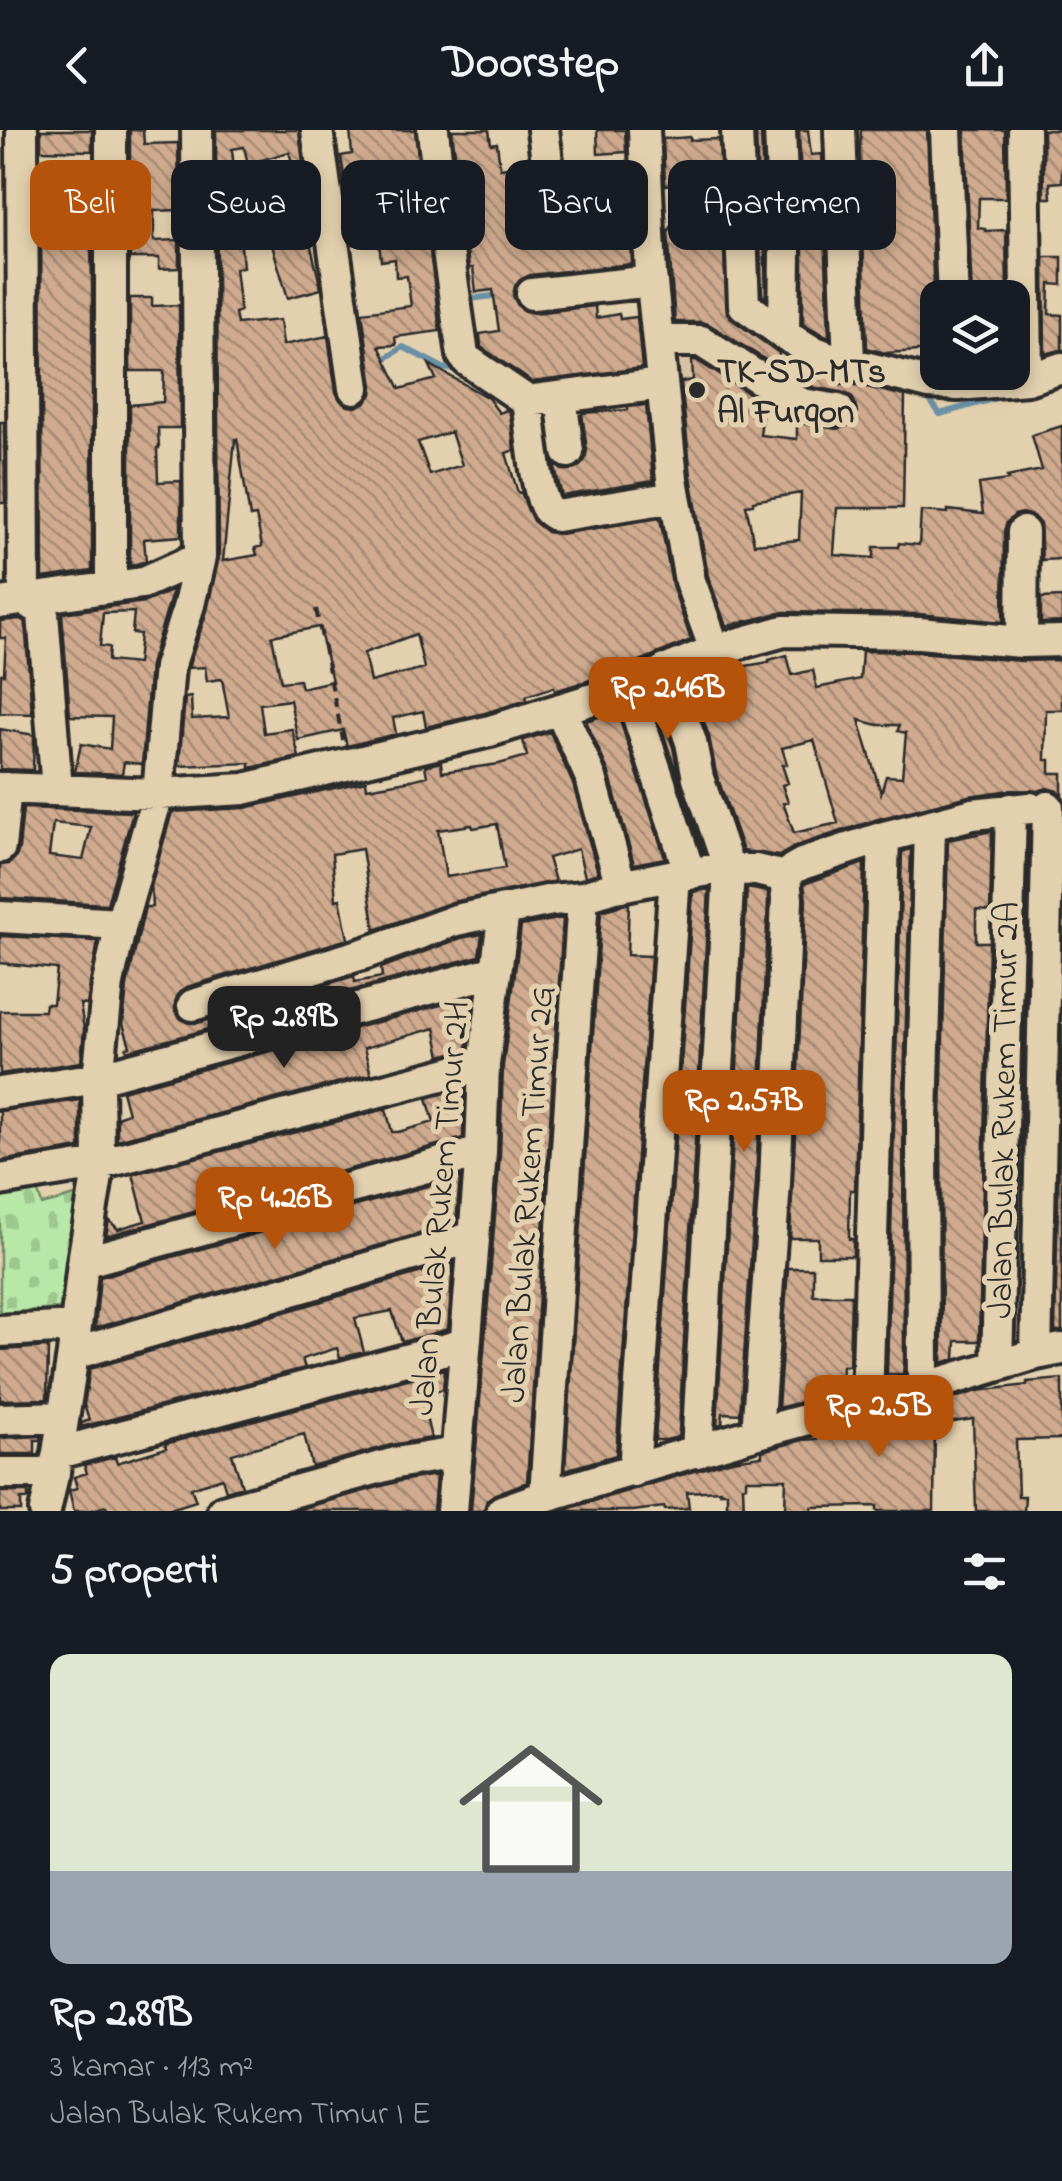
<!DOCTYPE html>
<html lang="id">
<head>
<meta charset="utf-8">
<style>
  :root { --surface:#171b24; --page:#20242c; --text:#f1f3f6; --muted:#9ea1a6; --accent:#b45309 }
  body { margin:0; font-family:"Indie Flower",sans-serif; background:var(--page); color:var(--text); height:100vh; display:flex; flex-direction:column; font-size:38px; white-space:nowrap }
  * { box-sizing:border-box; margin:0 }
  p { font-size:32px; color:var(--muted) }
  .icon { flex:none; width:55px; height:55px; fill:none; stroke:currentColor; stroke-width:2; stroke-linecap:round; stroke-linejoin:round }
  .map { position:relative; height:1381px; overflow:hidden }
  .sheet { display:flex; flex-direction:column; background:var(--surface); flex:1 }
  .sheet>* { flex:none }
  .hud { position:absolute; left:30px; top:30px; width:1002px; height:90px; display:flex; gap:20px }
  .controls { position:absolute; left:920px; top:150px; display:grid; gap:20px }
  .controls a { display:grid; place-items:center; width:110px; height:110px; border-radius:20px; background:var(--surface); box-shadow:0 5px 15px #0003; font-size:50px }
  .price { position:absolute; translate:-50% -85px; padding:0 22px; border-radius:20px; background:var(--accent); color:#fff; font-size:32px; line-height:65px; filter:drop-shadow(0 2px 5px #0008) }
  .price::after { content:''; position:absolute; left:50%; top:60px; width:30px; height:22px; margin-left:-15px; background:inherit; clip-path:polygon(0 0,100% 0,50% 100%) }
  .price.on { background:#222; color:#fff }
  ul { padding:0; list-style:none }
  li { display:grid; align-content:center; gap:20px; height:530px; padding:0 50px }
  li span { display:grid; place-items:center; height:310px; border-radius:20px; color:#555 }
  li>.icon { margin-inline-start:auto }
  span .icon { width:180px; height:180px; fill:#fffc; stroke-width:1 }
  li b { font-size:42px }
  h2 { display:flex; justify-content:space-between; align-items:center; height:120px; padding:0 50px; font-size:42px }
  .chip { padding:0 35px; border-radius:20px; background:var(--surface); box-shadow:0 5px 15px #0003; font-size:35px; line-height:90px }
  .chip.on { background:var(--accent); color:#fff }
  header { display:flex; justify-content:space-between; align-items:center; height:130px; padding:0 50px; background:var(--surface); font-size:45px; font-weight:700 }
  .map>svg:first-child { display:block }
</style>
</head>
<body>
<header><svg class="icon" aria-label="back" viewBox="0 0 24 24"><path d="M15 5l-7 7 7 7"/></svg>Doorstep<svg class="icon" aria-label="share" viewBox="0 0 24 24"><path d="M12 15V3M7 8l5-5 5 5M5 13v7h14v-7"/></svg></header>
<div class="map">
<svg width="1062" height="1381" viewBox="0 0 1062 1381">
  <defs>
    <pattern id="cemetery-stones" width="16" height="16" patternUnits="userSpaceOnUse" patternTransform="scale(2.5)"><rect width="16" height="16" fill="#b8e8a7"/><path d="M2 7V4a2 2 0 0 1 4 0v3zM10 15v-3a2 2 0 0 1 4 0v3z" fill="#9ec790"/></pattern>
    <pattern id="building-back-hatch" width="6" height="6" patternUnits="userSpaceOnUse" patternTransform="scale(2.5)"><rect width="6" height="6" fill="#cfaa8e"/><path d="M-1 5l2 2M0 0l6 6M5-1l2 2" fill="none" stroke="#a88b74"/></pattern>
  </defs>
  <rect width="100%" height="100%" fill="#e3d0ae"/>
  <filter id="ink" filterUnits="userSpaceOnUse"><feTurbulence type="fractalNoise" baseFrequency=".01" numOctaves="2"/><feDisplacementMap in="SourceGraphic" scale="20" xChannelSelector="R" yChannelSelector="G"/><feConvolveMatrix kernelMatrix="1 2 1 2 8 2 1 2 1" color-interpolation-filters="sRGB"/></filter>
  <g filter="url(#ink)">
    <!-- built -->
    <path fill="#d9c2a2" d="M664 214 729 237 724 285 670 282Z"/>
    <!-- cemetery -->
    <path fill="url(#cemetery-stones)" stroke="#728a69" stroke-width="2.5" d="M34 1049 42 1075 86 1063 70 1178 0 1183V1055Z"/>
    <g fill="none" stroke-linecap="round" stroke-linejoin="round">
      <!-- stream -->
      <path stroke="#6b90a5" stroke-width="6" d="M462 170 524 162
        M360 245 403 217 443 238 457 240 462 236
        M926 265 940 284 1010 264"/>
    </g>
    <!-- building -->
    <path fill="url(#building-back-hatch)" stroke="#2b2b2b" stroke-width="2.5" fill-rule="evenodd" d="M41 0H92V21L41 20Z
      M130 0H143L144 14 178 13 179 80 154 81V111L179 110V138L159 139V128H130Z
      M216 0H299L303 33 293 36 289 22 248 34 244 17 232 19 243 137 235 138 240 181 235 183 237 194 280 190 283 215 328 206 336 262 340 270 348 276 356 277 366 272 372 264 373 256 362 182 411 176 407 146 396 147 395 129 381 131 379 111 352 114 350 99 355 98 350 58H346L341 26 352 24 350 0H415L440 201 395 207 396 215 379 216 400 259 436 249 429 234 488 268 499 283 507 280 510 282 514 320 506 323 518 363 521 362 533 391 547 402 560 404 660 388 672 455 691 510 606 545 555 561 554 557 526 566 527 570 485 583 426 597 423 581 393 588 396 604 347 616 343 600 298 610 290 570 260 574 264 603 292 599 299 627 250 638V633L179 636 185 568 191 567 192 589 229 587 222 549 207 551 205 537 188 538 207 481 219 427ZM451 302 462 335 430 345 418 312ZM235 309H237L250 387 256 386 262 416 255 418 257 425 223 431ZM319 497 332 551 301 558 299 550 281 552 272 506ZM416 504 424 538 370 552 364 523Z
      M452 0H489L491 14 497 13 500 38 528 34 535 81 539 90 545 95 555 97 630 88 632 134 530 145 520 150 515 156 513 165 518 176 525 181 534 183 595 176 596 188 619 184 620 189 637 187 642 238 532 252 481 217 480 204 499 201 493 160 476 162 473 138H469Z
      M597 0H625L626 22 598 24Z
      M756 0H761L766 168 762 165Z
      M799 0H808L811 25 822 24 829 207 803 194V107L819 106 818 76H802Z
      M861 0H927L934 169 938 178V187L934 186 935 220 885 223 867 218 860 21Z
      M965 0H1005L1006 68H979L978 98 985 99V101L1006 100 1007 168H972Z
      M1043 0H1062V52L1050 53 1051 68H1044Z
      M690 7V10L719 9 727 183 733 190 779 223 777 237 710 195 701 192H675L668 103 675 90 679 54 665 55 663 9Z
      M306 53 313 107 309 108 321 159 288 168 257 66Z
      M90 74H92V92H90L92 150V441L43 448 41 84H66V77L90 76Z
      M1044 127H1062V155L1050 154 1049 184 1062 185V220L1045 224Z
      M130 168H152V176L179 175 180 298H158L159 318H157L158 352 181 351V406L144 409 146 431 130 436V275L163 272 164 241H130Z
      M692 230H696L764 273 760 305 797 309V292L836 299 845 297 852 293 857 282 855 273 851 266 841 262 812 257 813 242 840 250 839 254 858 255 905 266 903 378H837L834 425 874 428V417H898L899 413 919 415 921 381 948 383V380L983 384 979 354 1008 350 1007 347 1042 340 1032 305 1062 296V429L1042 430 1040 394 1033 386 1022 383 1015 385 1007 392 1004 401 1003 492 919 484 784 482 726 496 708 446 691 346 681 252 693 250ZM801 363 799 410 754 414 746 375 753 374V371Z
      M646 275 653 351 562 366 554 334 562 340H571L580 336 585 330 587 320 582 283 628 280V277Z
      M0 292H4L5 373H0Z
      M173 460 150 535 142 634 124 632 122 644 75 642 81 614 110 619 112 587 70 586 62 483 145 472ZM134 482 132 503 140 504 137 534 108 531 109 517 100 516 103 483Z
      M1062 467V492L1041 493V468Z
      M20 489 25 492 32 584 0 583 1 544H4L6 508H0V491Z
      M862 521 918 522 1021 531 1062 530V580H1046L1045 630H1050V643H1062V665L1057 661 1047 658 1038 661 1010 660 969 666 878 689 796 716 779 726 743 721 716 643 709 606 689 551 733 536 734 538 769 532V530L787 525 792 545 813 540 817 558 860 549ZM859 590 878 595H899L898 601 906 603 902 647 886 646 881 663ZM814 610 838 693 794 703 783 673 788 672 782 655 788 653 782 635 787 634 782 618Z
      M654 566 673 617 680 654 704 722H703L651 567Z
      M617 581 665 728 634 734 609 643 586 591Z
      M0 599 34 605 33 640 0 639Z
      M550 602 573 654 598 743 585 747 578 719 548 728 555 751 452 772 375 800 362 719 332 724 336 770 340 769 348 809 187 857 179 863 175 872V881L181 889 190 893H198L354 846 355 852 382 847 381 838 461 808 482 804 479 826 127 921 126 918 130 916 123 894 127 856 145 777H152L151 756 172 682 245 678 366 651 367 658 407 651 427 646 425 636 441 632 442 642 499 634 527 626 523 610ZM497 694 505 738 446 747 438 700 472 695 473 698Z
      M23 678 133 682 107 774 0 768V735L9 734 16 727 19 719ZM53 693 91 697 83 730 49 726Z
      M992 701 990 781 976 780V812H989L979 1211H956L955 1229 942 1233 941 989 948 710Z
      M911 719 903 988 904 1234 903 1244H887L902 722Z
      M864 733 855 1060H850L849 1109H853V1126H818V1108H790L806 770 804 754Z
      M747 758 768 762V769L756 1052 740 1284 723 1283 722 1294 717 1295Z
      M709 759 679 1300 678 1307 666 1310H655L693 762Z
      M629 773 627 825 651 826 616 1325 565 1340 601 781Z
      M563 788 527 1352 495 1364 487 1370 484 1381H471L500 1024 503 936 521 796Z
      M0 806 98 811 87 875 80 874 84 899 81 932 0 944V881H44L45 874H53L57 839 0 833Z
      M474 866 467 919 441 926 435 898 364 918 371 944 117 1010V987L128 983 122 961Z
      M1062 894V1201H1055Z
      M464 958 463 1008 106 1106 109 1090 118 1099 145 1091 133 1044 386 979 392 1002H398L434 992 427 968Z
      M80 970V1018L0 1031V981Z
      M460 1047 456 1093 95 1198 100 1147Z
      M453 1133 448 1199 402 1212 392 1181 355 1188 364 1222 340 1228 337 1218 302 1229 305 1238 81 1297 82 1293 89 1290 84 1275 90 1239Z
      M788 1138H813V1165H851L849 1236H842L841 1259 802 1256 801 1272 778 1278Z
      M48 1217 47 1269 0 1270V1220Z
      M445 1239 443 1259 421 1266 431 1308 391 1315 312 1337 304 1304 232 1324 242 1356 226 1361 222 1348 191 1358 196 1371 164 1381H108L106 1376 89 1381H74L69 1360 77 1358 74 1347 87 1343 84 1335 115 1327 117 1333 166 1318 165 1314Z
      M1062 1249V1309L1016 1310 1018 1366H1025L1024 1381H976L973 1289 935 1295 934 1381H877V1376L812 1377V1381H785L786 1349H746V1355L743 1356 744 1381H727V1362H720V1360L687 1362 689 1378 665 1380 664 1377 633 1381H560L732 1330 762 1326V1321L803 1310 854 1306V1296L900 1284 933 1286 931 1275 978 1261 1027 1255V1252Z
      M42 1306 41 1310H35V1324H0V1308Z
      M436 1345 433 1381H293L400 1351Z
      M0 1362H28V1369H21V1381H0Z"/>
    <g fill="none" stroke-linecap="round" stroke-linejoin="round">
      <!-- minor casing -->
      <g stroke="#2b2b2b" stroke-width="38">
        <path id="minor" d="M22 0 24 470 39 478 43 484 57 660
          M111 0V456
          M317 0 354 258
          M433 0 441 73 463 225 467 230 527 271 662 254
          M543 0 553 78 647 67
          M644 0 651 144 672 349 690 451 715 520
          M737 0 744 175 784 204 810 220 833 229 929 253 958 255 1027 249 1062 238
          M780 0 785 122 784 204
          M840 0 849 233
          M946 0 953 168
          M1024 0 1027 249
          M532 164 652 151
          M658 211H701L792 269 802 274 838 280
          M561 267 568 322
          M527 271C531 296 535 355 545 375 548 382 551 382 557 386L675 367
          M0 473 142 453 200 427
          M1022 512 1023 402
          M665 540 691 612 698 648 729 739 697 1322
          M628 556 690 744
          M560 579 591 648 621 756
          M0 658 158 664 244 659 490 601 612 563 715 520 784 501 919 503 1022 512 1062 511
          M0 717 6 658
          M785 747 793 739 802 734 884 707 973 684 1030 678
          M0 787 121 794
          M193 875 366 823 456 790 552 770 583 767 615 757 675 745 720 739 756 740 785 747
          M0 963 98 948 496 841
          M0 1050 99 1034 484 934
          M83 1132 481 1022
          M0 1201 76 1197
          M73 1224 474 1107
          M1036 1224 1048 677
          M997 1236 1011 679
          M923 1258 922 989 930 697
          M867 1273 884 707
          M0 1289 63 1287
          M757 1303 775 1053 787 769 785 747
          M58 1323 465 1214
          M634 1341 675 745
          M0 1343H54
          M545 1366 583 767
          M45 1381 58 1323 73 1224 83 1132 99 1034 98 948 108 853 121 794 158 664 169 537 189 475 200 427 197 0
          M223 1381 396 1333 455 1323
          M452 1381 481 1022 484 934 504 781
          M502 1381 545 1366 757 1303 923 1258 1036 1224 1062 1219"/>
      </g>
      <!-- path -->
      <path stroke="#2b2b2b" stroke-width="4" stroke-dasharray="10 8" stroke-linecap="butt" d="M316 479 343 610"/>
      <!-- minor -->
      <use href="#minor" stroke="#e3d0ae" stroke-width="30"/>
    </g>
  </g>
  <!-- markers -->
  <circle fill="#2b2b2b" stroke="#e3d0ae" stroke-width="4" cx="697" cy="260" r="10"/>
  <g text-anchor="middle" stroke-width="10" stroke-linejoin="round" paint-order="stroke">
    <!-- poi labels -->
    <g font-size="35" font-weight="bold" fill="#2b2b2b" stroke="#e3d0ae" text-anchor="start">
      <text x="717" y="252">TK-SD-MTs<tspan x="717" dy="40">Al Furqon</tspan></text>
    </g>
    <!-- street labels -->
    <g font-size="35" fill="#2b2b2b" stroke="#e3d0ae">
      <text transform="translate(1002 980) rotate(-89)" y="12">Jalan Bulak Rukem Timur 2A</text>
      <text transform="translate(526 1064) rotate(-86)" y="12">Jalan Bulak Rukem Timur 2G</text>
      <text transform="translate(438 1078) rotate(-85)" y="12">Jalan Bulak Rukem Timur 2H</text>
    </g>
  </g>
</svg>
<div class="controls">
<a><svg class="icon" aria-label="layers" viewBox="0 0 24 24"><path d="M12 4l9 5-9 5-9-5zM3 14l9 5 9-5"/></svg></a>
</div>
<b class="price" style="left:668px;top:612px">Rp 2.46B</b>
<b class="price on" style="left:284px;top:941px">Rp 2.89B</b>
<b class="price" style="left:744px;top:1025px">Rp 2.57B</b>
<b class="price" style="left:275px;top:1122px">Rp 4.26B</b>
<b class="price" style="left:879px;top:1330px">Rp 2.5B</b>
<div class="hud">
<a class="chip on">Beli</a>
<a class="chip">Sewa</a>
<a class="chip">Filter</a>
<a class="chip">Baru</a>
<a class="chip">Apartemen</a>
</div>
</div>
<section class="sheet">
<h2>5 properti<svg class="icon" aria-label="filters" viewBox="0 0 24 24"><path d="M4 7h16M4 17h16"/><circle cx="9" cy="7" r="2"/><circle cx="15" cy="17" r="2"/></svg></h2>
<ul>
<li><span style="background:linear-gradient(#dfe7d0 70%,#9aa5b1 0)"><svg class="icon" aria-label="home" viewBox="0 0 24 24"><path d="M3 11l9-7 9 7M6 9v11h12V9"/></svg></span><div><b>Rp 2.89B</b><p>3 kamar · 113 m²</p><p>Jalan Bulak Rukem Timur I E</p></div></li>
</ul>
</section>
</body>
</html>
